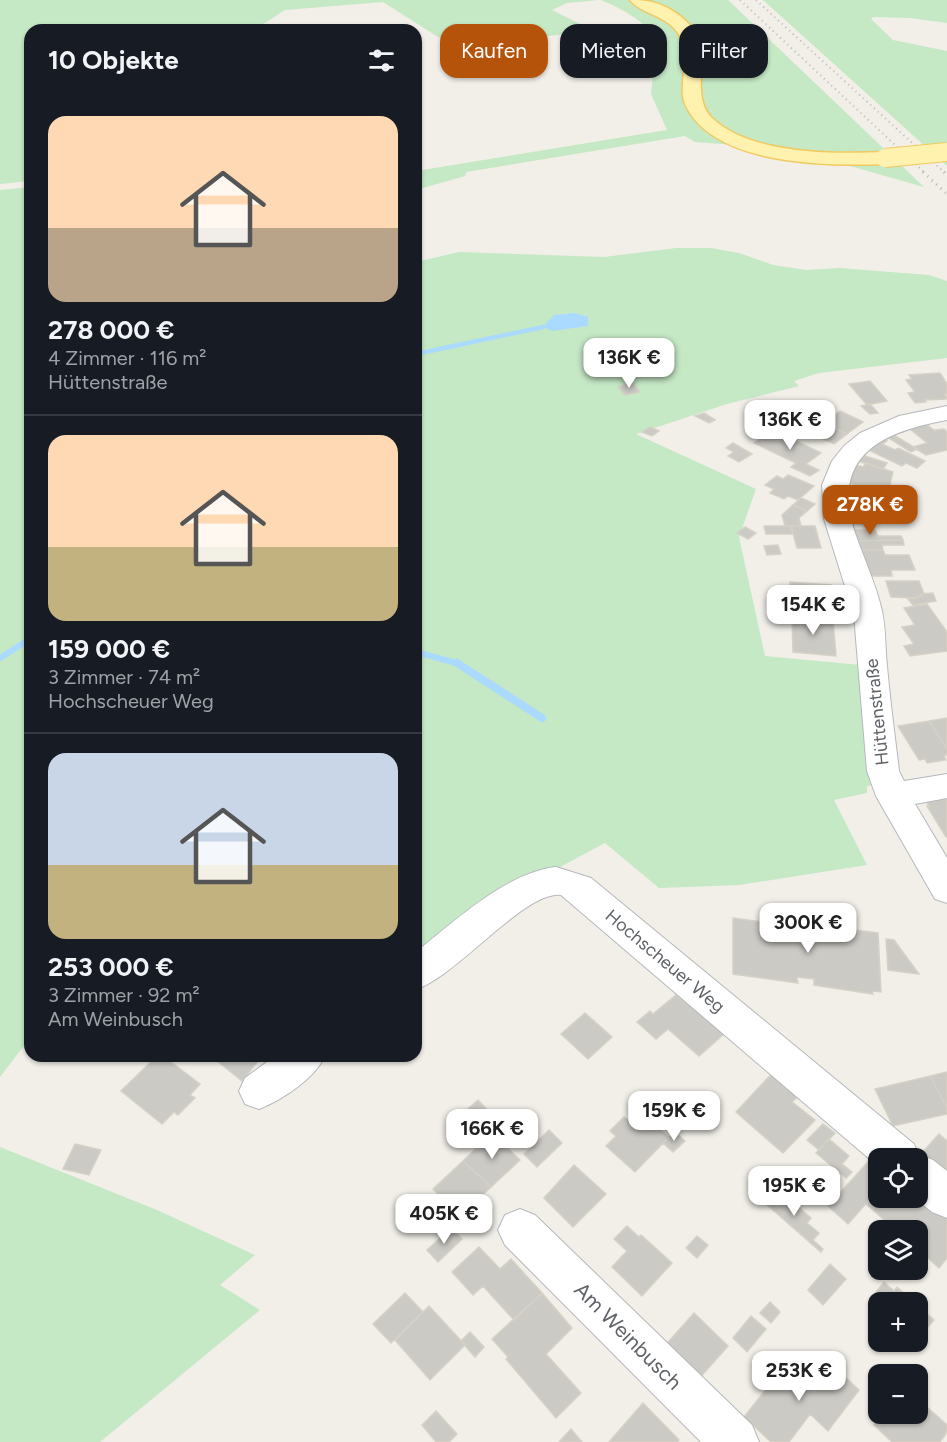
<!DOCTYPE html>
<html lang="de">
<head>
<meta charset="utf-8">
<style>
  :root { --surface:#171b24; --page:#242831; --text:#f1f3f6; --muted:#9ea1a6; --line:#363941; --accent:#b45309 }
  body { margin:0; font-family:Figtree,sans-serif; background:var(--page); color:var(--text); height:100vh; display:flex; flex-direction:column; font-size:22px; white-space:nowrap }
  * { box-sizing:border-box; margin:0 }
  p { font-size:20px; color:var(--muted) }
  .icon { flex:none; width:33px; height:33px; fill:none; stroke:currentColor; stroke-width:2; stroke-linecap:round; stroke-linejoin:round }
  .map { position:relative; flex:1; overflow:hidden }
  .side { position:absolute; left:24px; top:24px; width:398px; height:1038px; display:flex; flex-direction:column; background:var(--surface); border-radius:18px; box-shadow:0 2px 4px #0004 }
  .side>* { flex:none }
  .hud { position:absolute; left:440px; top:24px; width:417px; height:54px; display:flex; gap:12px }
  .fabs { position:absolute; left:868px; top:1148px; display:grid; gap:12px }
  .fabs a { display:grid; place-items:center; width:60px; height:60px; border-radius:12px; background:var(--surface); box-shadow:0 2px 4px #0004; font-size:30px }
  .price { position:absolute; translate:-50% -51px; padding:0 14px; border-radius:12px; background:#fff; color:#222; font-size:20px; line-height:39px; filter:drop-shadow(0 2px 3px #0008) }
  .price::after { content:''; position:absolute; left:50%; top:36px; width:18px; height:14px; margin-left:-9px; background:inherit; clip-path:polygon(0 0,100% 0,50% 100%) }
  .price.on { background:var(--accent); color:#fff }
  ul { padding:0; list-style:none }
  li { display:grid; align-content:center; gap:12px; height:318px; padding:0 24px }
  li+li { border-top:2px solid var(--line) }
  li span { display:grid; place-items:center; height:186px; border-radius:18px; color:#555 }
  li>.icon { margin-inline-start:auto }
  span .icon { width:108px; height:108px; fill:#fffc; stroke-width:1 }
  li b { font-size:26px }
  h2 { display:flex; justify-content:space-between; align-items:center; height:72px; padding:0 24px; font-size:26px }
  .chip { padding:0 21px; border-radius:18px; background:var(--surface); box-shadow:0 2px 4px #0004; font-size:21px; line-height:54px }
  .chip.on { background:var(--accent); color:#fff }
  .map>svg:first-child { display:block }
</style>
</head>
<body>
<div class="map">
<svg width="947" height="1442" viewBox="0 0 947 1442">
  <rect width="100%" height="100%" fill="#f1efe8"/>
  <!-- green -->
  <path fill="#c5e8c5" d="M0 0H599L567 3 552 10 594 31 475 44 438 37 383 2 285 10 254 30H30V181L0 184Z
    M601 0H728L924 187 790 149 695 142 685 136 466 172 465 176 416 190V171L667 130 651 94 657 37C640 19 623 9 601 0Z
    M763 0H947V23L910 18 873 17 871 19 893 40 947 51V166Z
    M30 187V274L24 276 30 311V1038L0 1077V190Z
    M676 248H711L739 253 773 265 806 270 839 268 929 275 947 281V358L819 373 794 381 799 386 727 404 636 434 756 489 739 537 765 656 861 665 879 784 867 786V793L834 800 867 865 739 885 659 888 605 843 547 874 422 963 416 956V262L459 252 604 257Z
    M0 1147 157 1210 255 1255 220 1285 260 1310 100 1442H0Z"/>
  <!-- water -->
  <path fill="#aadaff" d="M575 313 588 317V326L552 331 543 327 554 315Z"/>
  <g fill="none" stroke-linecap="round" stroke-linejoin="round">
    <!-- stream-far2 -->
    <path stroke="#aadaff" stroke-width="4.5" d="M416 354 543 327"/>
    <!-- stream-far1 -->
    <path stroke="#aadaff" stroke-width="6" d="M416 652 460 664
      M0 658 30 639"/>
    <!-- stream -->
    <path stroke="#aadaff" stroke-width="8" d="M457 663 542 718"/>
  </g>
  <!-- building -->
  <path fill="#cccac5" stroke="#d6d1c6" stroke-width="1.5" d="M940 373 947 384V394H945L947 399 924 400 926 402 915 403 908 393 915 392 906 380 912 379 909 375Z
    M870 381 887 401 867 405 849 384Z
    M633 383 640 392 625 395 618 387Z
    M870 404 878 413 870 414 861 406Z
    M840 411 863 422 847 434 823 423Z
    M704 413 715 420 709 423 695 416Z
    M920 419 936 432 934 430 944 429 947 432V450L926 455 913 447 927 443 904 424Z
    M826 424 847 434 834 444 813 434Z
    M650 427 659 431 652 436 642 432Z
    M801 427 814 433 807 437 795 431Z
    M773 430 821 453 806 464 819 470 810 476 791 467 796 463 754 443Z
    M887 431 917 449 911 452 882 434Z
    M877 437 887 441 882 444 895 450 898 448 925 461 917 468 906 463 902 466 862 447Z
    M733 443 752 454 739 462 728 456 734 452 726 448Z
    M855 454 865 456 887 463 883 469 852 459Z
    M866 463 893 472 888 492 840 481 852 464 863 467Z
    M788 475 814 486 798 500 788 496 784 499 770 493 774 489 765 485 777 476 783 479Z
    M839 491 879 496 880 500 839 496Z
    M839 496 873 500 884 523 846 524 842 511H856L854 503 840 502Z
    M801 498 815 504 807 511 793 505Z
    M793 505 807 511 799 518 801 526H785L782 515Z
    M764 526H791L793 534H766Z
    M791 526H815L821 548H797Z
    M745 527 756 533 748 539 737 533Z
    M848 530H875L878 536H901L903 540 851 541Z
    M903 540 904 545H882L883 550H854L851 541Z
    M778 545 781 554 767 555 764 546Z
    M854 550H883L885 555H909L915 570H891L892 576H864Z
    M886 581H919L924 594H921L922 596H918V598L891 597Z
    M790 582 831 585 833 620 792 616Z
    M933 593 936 601 913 605 908 599 918 598V596H922L921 594Z
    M927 604 947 632V651L910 656 904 646 914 644 902 627 915 625 904 608Z
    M792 616 833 620 836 656 793 652Z
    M947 718V749L929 721Z
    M929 721 947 749V755H944L946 760 927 763 925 759 919 760 898 726Z
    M947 795V837H946L927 806H929L925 799Z
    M733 918 777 924V920L878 933 881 992 872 991 873 994 814 985V979L797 977 798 983 733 974Z
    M886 939 894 940 919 974 888 970Z
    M676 995 687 1004 696 997 732 1027 699 1056 668 1029 656 1039 637 1022 650 1011 653 1014Z
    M585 1013 612 1037 588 1059 561 1034Z
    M157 1056H163L200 1084 190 1095 195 1098 178 1115 174 1112 162 1124 121 1091Z
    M211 1056H253L258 1061 242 1081Z
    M778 1067 805 1090 792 1102 815 1120 783 1153 736 1112Z
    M947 1072V1108L930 1076Z
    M930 1076 947 1108V1114L893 1126 875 1089Z
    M478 1100 491 1114 481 1122 468 1109Z
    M640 1113 669 1137 635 1172 606 1146 616 1136 610 1131 624 1117 631 1122Z
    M823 1124 835 1133 819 1150 807 1140Z
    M549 1130 562 1143 537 1167 524 1154Z
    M675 1132 685 1141 673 1152 663 1143Z
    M492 1133 520 1160 491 1187 463 1161Z
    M939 1134 947 1141V1172L922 1153Z
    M829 1139 849 1156 842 1164 852 1172 846 1178 816 1153Z
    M75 1144 101 1150 89 1175 63 1169Z
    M878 1151 886 1158H879V1189L848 1224 828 1206Z
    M463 1161 491 1187 460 1216 433 1189Z
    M574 1165 606 1194 573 1227 544 1198Z
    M767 1180 779 1190 766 1204 754 1194Z
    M918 1185 947 1209V1258L939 1268 918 1249V1230H896L866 1204 879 1189V1197H918Z
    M779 1190 811 1218 807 1223 819 1233 813 1240 823 1249 821 1252 766 1204Z
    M627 1226 639 1237 641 1235 672 1263 642 1296 612 1267 627 1251 614 1239Z
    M451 1228 462 1239 438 1262 427 1250Z
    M697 1236 708 1245 697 1258 686 1248Z
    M479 1247 500 1269 511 1259 542 1293 514 1320 483 1286 473 1295 452 1272Z
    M830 1264 846 1279 823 1305 808 1290Z
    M884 1282 894 1291 897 1287 908 1297 904 1302 879 1303 872 1297Z
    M405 1293 423 1312 391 1343 373 1324Z
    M542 1293 572 1328 546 1354 581 1393 556 1418 506 1359 508 1357 492 1339Z
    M770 1302 780 1312 771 1323 760 1313Z
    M429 1306 465 1345 430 1380 395 1340Z
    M924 1311 934 1320 925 1330 918 1323V1318Z
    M694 1313 728 1346 697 1381 663 1348Z
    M751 1316 766 1329 747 1352 733 1338Z
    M470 1332 484 1347 475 1357 461 1341Z
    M792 1357 815 1378 820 1372 832 1382 840 1372 859 1390 828 1431 810 1414 789 1442H771L744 1417Z
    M918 1399 947 1425V1432L940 1442H892L874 1425 884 1413H918Z
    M643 1403 679 1440 677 1442H609Z
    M436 1411 457 1434 449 1442H436L422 1425Z
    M571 1429 582 1442H559Z"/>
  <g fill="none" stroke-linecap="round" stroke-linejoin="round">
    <!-- minor casing -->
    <g stroke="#b5b8bc" stroke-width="2">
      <path id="minor" d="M947 406V420C881 432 830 456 855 533 864 559 876 584 882 611 886 629 885 648 887 666 890 701 895 736 899 771L904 781 947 774V798L915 804 947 858V903L935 899 876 796 867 771 854 615 824 519 822 485 832 461 844 446 860 433 899 416Z
        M556 867 591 878 914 1144 918 1154 933 1160 947 1171V1218L932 1212 914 1197H918V1158H879V1167L561 895C524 891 455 978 416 989V952C454 922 507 872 556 867Z
        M275 1056H325C314 1079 282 1100 259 1109L245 1104 239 1091 245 1078Z
        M520 1209 535 1215 752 1425 759 1442H701L505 1245 498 1230 505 1215Z"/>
    </g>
    <!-- major casing -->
    <g stroke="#f2c960" stroke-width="3">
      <path id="major" d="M630 0C648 0 658 2 673 11 724 42 684 90 712 118 751 155 835 154 885 152L892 154 895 158 892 162 885 164C827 166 713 166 685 104 677 86 693 55 678 33 666 15 641 14 630 0Z"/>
    </g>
    <!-- minor -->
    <use href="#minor" fill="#fff" fill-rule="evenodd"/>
    <!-- major -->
    <use href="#major" fill="#fff2af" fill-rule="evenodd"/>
    <!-- rail-far1 -->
    <path stroke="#b6b7b8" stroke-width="2" stroke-dasharray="1 4" stroke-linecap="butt" d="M740 0 925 173
      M756 0 945 173"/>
    <!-- rail -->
    <path stroke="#b6b7b8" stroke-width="3" stroke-dasharray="1 5" stroke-linecap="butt" d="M923 172 947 194
      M944 172 947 175"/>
    <!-- major-bridge casing -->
    <g stroke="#f2c960" stroke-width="20" stroke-linecap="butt">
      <path id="major-bridge" d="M885 158 947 152"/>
    </g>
    <!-- major-bridge -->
    <use href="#major-bridge" stroke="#fff2af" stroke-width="18"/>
  </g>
  <g text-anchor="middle" stroke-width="5" stroke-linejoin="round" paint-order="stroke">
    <!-- street labels -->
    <g font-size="18" fill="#5f6368" stroke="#fff">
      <text transform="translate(877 712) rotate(-96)" y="6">Hüttenstraße</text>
      <text transform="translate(665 961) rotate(40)" y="6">Hochscheuer Weg</text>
    </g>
    <!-- near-street labels -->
    <g font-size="21" fill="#5f6368" stroke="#fff">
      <text transform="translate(628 1336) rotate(45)" y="7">Am Weinbusch</text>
    </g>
  </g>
</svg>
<div class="fabs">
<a><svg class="icon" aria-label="locate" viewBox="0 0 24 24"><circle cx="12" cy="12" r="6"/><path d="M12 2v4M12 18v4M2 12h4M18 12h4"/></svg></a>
<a><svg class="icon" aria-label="layers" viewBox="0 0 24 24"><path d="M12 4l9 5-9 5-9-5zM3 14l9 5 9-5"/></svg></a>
<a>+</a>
<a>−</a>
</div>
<b class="price" style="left:629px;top:389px">136K €</b>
<b class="price" style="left:790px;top:451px">136K €</b>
<b class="price on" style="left:870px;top:536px">278K €</b>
<b class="price" style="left:813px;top:636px">154K €</b>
<b class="price" style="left:808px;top:954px">300K €</b>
<b class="price" style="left:674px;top:1142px">159K €</b>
<b class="price" style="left:492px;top:1160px">166K €</b>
<b class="price" style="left:794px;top:1217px">195K €</b>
<b class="price" style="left:444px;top:1245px">405K €</b>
<b class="price" style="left:799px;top:1402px">253K €</b>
<div class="hud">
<a class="chip on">Kaufen</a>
<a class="chip">Mieten</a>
<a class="chip">Filter</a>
</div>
<section class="side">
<h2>10 Objekte<svg class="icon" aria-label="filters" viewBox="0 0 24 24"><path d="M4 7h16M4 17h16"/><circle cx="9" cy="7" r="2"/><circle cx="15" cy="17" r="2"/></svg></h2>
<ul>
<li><span style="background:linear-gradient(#ffd9b3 60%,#b9a48a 0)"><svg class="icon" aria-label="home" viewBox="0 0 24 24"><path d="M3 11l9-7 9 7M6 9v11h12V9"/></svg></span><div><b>278 000 €</b><p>4 Zimmer · 116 m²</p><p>Hüttenstraße</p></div></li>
<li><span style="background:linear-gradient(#ffd9b3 60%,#c2b280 0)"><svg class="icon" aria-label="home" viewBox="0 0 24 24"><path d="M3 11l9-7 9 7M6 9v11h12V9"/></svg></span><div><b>159 000 €</b><p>3 Zimmer · 74 m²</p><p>Hochscheuer Weg</p></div></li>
<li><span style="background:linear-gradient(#c9d6e8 60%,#c2b280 0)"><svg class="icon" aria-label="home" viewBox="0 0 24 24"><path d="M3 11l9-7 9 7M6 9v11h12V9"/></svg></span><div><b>253 000 €</b><p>3 Zimmer · 92 m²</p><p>Am Weinbusch</p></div></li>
</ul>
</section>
</div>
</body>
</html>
